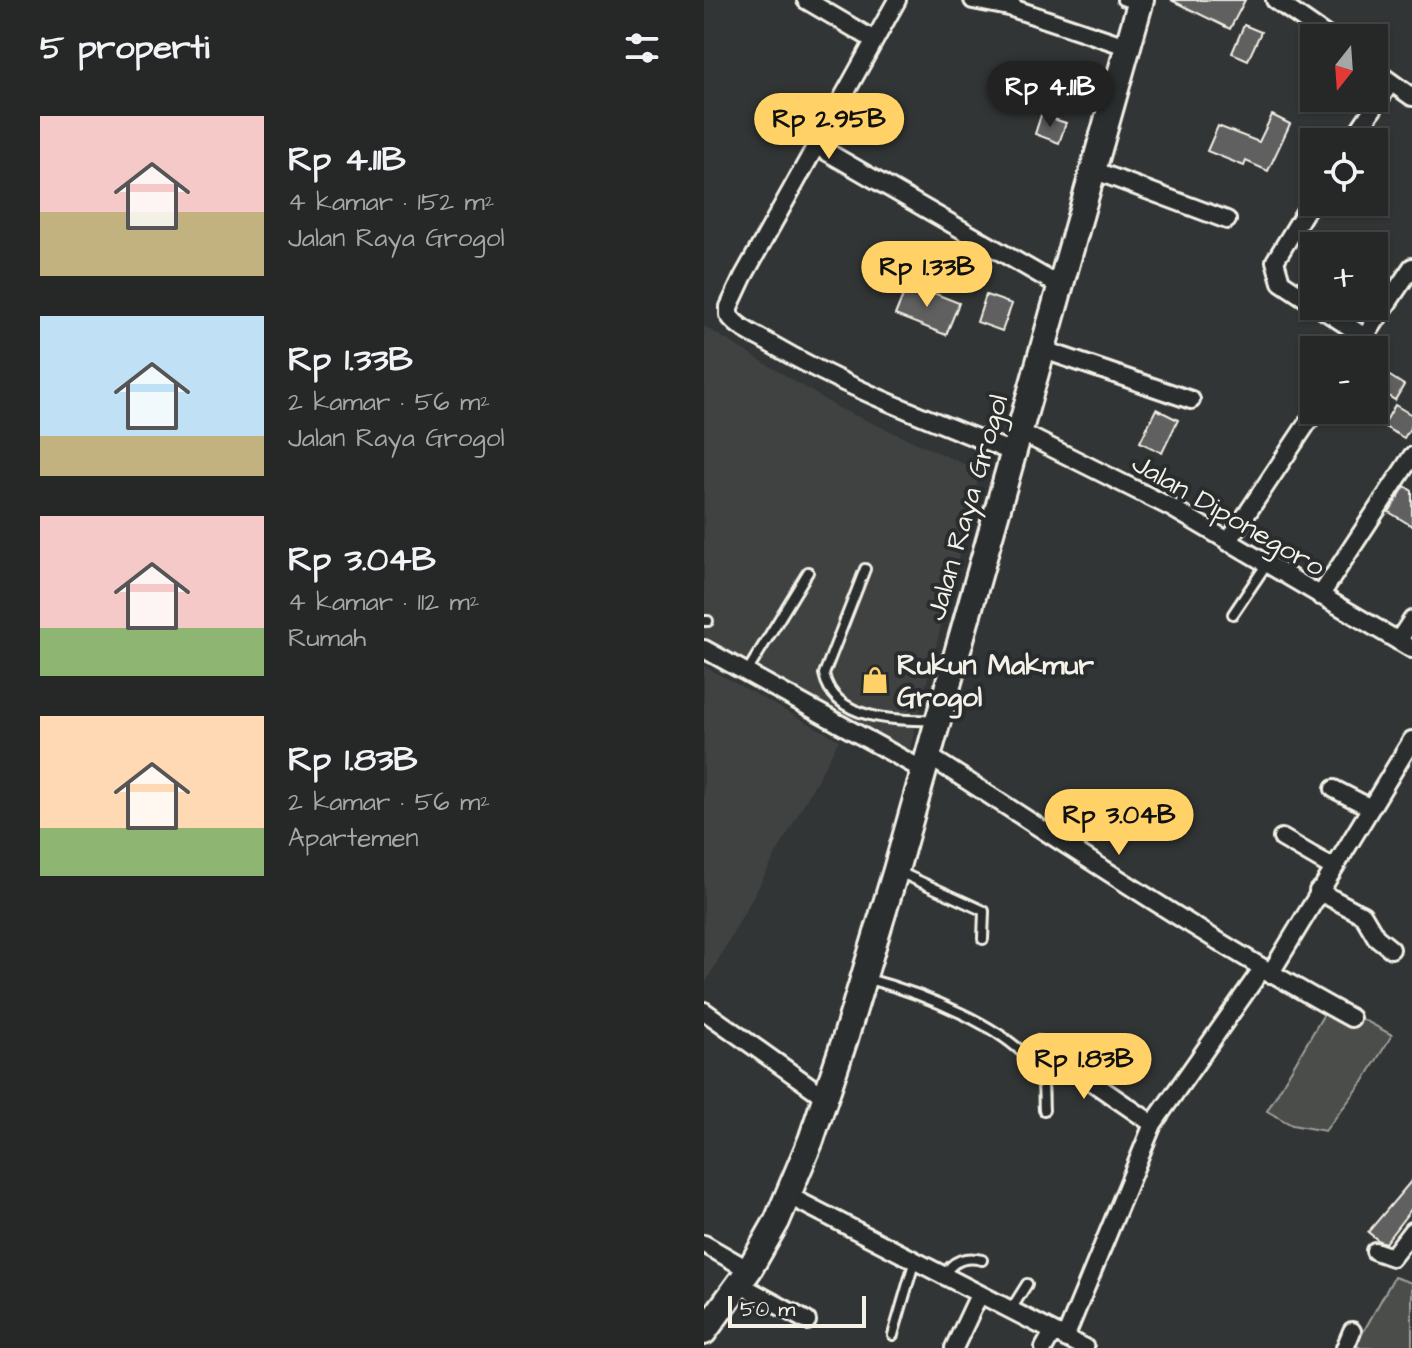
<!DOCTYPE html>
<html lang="id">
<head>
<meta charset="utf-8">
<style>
  :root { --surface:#262828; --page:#2e3030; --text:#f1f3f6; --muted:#a4a6a8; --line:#424445; --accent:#ffd166 }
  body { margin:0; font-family:"Architects Daughter",sans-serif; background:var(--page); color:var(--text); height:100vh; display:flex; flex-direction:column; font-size:30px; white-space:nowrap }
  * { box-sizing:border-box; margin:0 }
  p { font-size:26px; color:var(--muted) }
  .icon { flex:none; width:44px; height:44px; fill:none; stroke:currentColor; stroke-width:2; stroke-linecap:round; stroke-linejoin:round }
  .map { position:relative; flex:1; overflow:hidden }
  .details { display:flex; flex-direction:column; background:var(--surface); width:704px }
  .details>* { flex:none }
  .needle { width:52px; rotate:197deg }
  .tools { position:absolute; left:596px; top:24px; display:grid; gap:16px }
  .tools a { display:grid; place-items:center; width:88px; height:88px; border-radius:0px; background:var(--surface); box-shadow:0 2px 6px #0004,0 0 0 2px var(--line); font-size:40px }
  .scale { position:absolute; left:24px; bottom:20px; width:138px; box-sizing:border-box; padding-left:8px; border:4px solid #f4f1e8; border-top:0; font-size:22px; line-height:28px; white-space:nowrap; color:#f4f1e8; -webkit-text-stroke:6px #2a2d2e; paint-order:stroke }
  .price { position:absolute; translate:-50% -68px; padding:0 18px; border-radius:28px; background:var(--accent); color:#111; font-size:26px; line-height:52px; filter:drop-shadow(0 2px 4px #0008) }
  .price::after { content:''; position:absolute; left:50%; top:48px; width:24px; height:18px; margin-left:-12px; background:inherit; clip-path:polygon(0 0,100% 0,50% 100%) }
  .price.active { background:#222; color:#fff }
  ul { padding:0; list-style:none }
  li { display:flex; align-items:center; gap:24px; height:200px; padding:0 40px }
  li span { display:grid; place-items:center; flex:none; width:224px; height:160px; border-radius:0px; color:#555 }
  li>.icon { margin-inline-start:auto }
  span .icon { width:96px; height:96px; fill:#fffc; stroke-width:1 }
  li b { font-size:34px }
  h2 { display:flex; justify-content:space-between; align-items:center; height:96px; padding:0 40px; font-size:34px }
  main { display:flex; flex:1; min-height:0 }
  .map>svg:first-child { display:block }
</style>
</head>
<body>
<main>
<section class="details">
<h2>5 properti<svg class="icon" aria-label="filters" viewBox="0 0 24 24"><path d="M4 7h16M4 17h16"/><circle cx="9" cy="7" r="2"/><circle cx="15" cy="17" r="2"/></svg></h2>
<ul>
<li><span style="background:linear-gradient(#f6c9c9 60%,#c2b280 0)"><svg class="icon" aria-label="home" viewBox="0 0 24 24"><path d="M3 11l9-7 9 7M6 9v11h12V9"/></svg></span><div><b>Rp 4.11B</b><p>4 kamar · 152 m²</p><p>Jalan Raya Grogol</p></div></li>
<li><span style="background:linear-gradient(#bfe0f5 75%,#c2b280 0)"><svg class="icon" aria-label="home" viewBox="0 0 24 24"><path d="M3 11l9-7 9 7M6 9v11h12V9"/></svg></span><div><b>Rp 1.33B</b><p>2 kamar · 56 m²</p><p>Jalan Raya Grogol</p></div></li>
<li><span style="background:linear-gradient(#f6c9c9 70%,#8fb573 0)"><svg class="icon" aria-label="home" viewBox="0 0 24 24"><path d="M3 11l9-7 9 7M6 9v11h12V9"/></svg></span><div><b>Rp 3.04B</b><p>4 kamar · 112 m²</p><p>Rumah</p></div></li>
<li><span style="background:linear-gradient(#ffd9b3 70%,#8fb573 0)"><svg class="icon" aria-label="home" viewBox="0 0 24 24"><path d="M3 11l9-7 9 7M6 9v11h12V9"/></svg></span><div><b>Rp 1.83B</b><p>2 kamar · 56 m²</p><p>Apartemen</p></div></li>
</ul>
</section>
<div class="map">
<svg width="708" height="1348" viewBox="0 0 708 1348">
  <rect width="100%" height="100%" fill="#323535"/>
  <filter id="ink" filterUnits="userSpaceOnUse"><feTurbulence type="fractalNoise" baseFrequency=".0125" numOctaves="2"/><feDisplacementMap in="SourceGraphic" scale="16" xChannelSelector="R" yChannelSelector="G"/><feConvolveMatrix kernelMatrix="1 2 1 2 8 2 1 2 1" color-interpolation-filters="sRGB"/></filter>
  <g filter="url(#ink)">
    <!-- built -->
    <path fill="#404242" d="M0 326 134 408 276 471 204 757 0 636Z
      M0 666 135 740 1 984H0Z"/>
    <!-- green -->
    <path fill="#4b4d4c" stroke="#a09f9a" stroke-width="2" d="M627 1002 688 1035 659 1082 621 1131 588 1125 563 1111Z
      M690 1277 708 1283V1348H657L652 1345Z"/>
    <!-- building -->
    <path fill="#5f605f" stroke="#f4f1e8" stroke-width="2" d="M467 0H541L526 29Z
      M540 25 557 32 544 60 528 53Z
      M337 115 362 123 355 143 331 134Z
      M568 115 586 124 564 171 542 161 540 166 503 151 514 126 555 142Z
      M204 283 255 303 242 335 191 315Z
      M282 295 308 304 298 331 273 322Z
      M670 366 700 385 691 400 670 387Z
      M691 405 708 415V425L700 438 679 426Z
      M452 409 474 420 458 453 436 442Z
      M701 486 708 491V526L685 512Z
      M708 1180V1208L681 1243 675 1241 664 1232Z"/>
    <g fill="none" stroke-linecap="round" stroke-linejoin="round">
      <!-- service casing -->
      <g stroke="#f4f1e8" stroke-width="14">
        <path id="service" d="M418 0 434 6
          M161 569 120 674C130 721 193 721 233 720
          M529 614 562 565
          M0 621H4
          M43 672 104 572
          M362 843 396 815 425 827
          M193 871 280 911 279 939
          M164 979C213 992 309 1027 336 1074 341 1083 339 1100 340 1110
          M240 1276C248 1260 262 1256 278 1260
          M306 1311 323 1284
          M189 1335 210 1263"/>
      </g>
      <!-- minor casing -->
      <g stroke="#f4f1e8" stroke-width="22">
        <path id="minor" d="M102 0 170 40
          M193 0 39 277 25 307V315C33 328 52 335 65 343 142 388 225 419 308 452
          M269 0 305 7
          M307 0 305 7 422 46
          M571 0 626 38
          M670 70 708 97
          M647 142 687 82
          M111 145 354 285
          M389 170 523 220
          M610 197 571 261 577 282 610 304
          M613 306 661 337
          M337 349 487 400
          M652 350 708 267
          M314 431 468 508 708 649
          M524 542 612 410
          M616 596 708 456
          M694 641 708 620
          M0 649 219 770
          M223 755C364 845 500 938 647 1018
          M630 789 665 807
          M578 838 628 867
          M614 891 659 915 672 937 687 949
          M566 974 708 740
          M0 1011 121 1097
          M334 1045 449 1124
          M85 1196 381 1348
          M0 1244 45 1270
          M671 1251 688 1257 708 1231
          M35 1284 103 1321
          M361 1338 449 1124 558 969
          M250 1348 275 1295
          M340 1348 348 1334
          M641 1348 648 1331"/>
      </g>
      <!-- primary casing -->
      <g stroke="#f4f1e8" stroke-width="30">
        <path id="primary" d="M0 1332 45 1270 73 1221 107 1140 141 1039 192 870 437 0"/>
      </g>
      <!-- service -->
      <use href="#service" stroke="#2a2d2e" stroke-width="8"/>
      <!-- minor -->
      <use href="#minor" stroke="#2a2d2e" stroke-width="16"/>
      <!-- primary -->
      <use href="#primary" stroke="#2a2d2e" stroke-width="24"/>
    </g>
  </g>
  <!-- icons -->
  <defs>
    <g id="shop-bare" transform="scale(2.16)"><path d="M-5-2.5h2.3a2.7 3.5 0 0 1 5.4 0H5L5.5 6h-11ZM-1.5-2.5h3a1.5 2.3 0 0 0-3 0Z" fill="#ffd166" stroke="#2a2d2e" stroke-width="2.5" paint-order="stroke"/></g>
  </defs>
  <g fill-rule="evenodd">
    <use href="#shop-bare" x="171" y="680"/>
  </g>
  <g text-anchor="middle" stroke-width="8" stroke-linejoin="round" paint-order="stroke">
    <!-- street labels -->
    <g font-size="28" fill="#f4f1e8" stroke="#2a2d2e">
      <text transform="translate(262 507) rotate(-74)" y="10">Jalan Raya Grogol</text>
      <text transform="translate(525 514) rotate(30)" y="10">Jalan Diponegoro</text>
    </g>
    <!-- poi labels -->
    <g font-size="28" font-weight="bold" fill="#f4f1e8" stroke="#2a2d2e" text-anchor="start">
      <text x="193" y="674">Rukun Makmur<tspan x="193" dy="32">Grogol</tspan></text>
    </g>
  </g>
</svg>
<div class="tools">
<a><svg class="needle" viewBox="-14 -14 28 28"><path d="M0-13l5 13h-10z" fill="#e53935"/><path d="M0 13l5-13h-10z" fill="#a4a6a8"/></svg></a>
<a><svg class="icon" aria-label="locate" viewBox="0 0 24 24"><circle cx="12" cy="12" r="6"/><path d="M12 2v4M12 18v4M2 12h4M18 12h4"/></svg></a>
<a>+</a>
<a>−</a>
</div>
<div class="scale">50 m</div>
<b class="price active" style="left:346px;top:129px">Rp 4.11B</b>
<b class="price" style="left:125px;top:161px">Rp 2.95B</b>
<b class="price" style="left:223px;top:309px">Rp 1.33B</b>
<b class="price" style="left:415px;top:857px">Rp 3.04B</b>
<b class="price" style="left:380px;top:1101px">Rp 1.83B</b>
</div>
</main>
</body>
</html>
